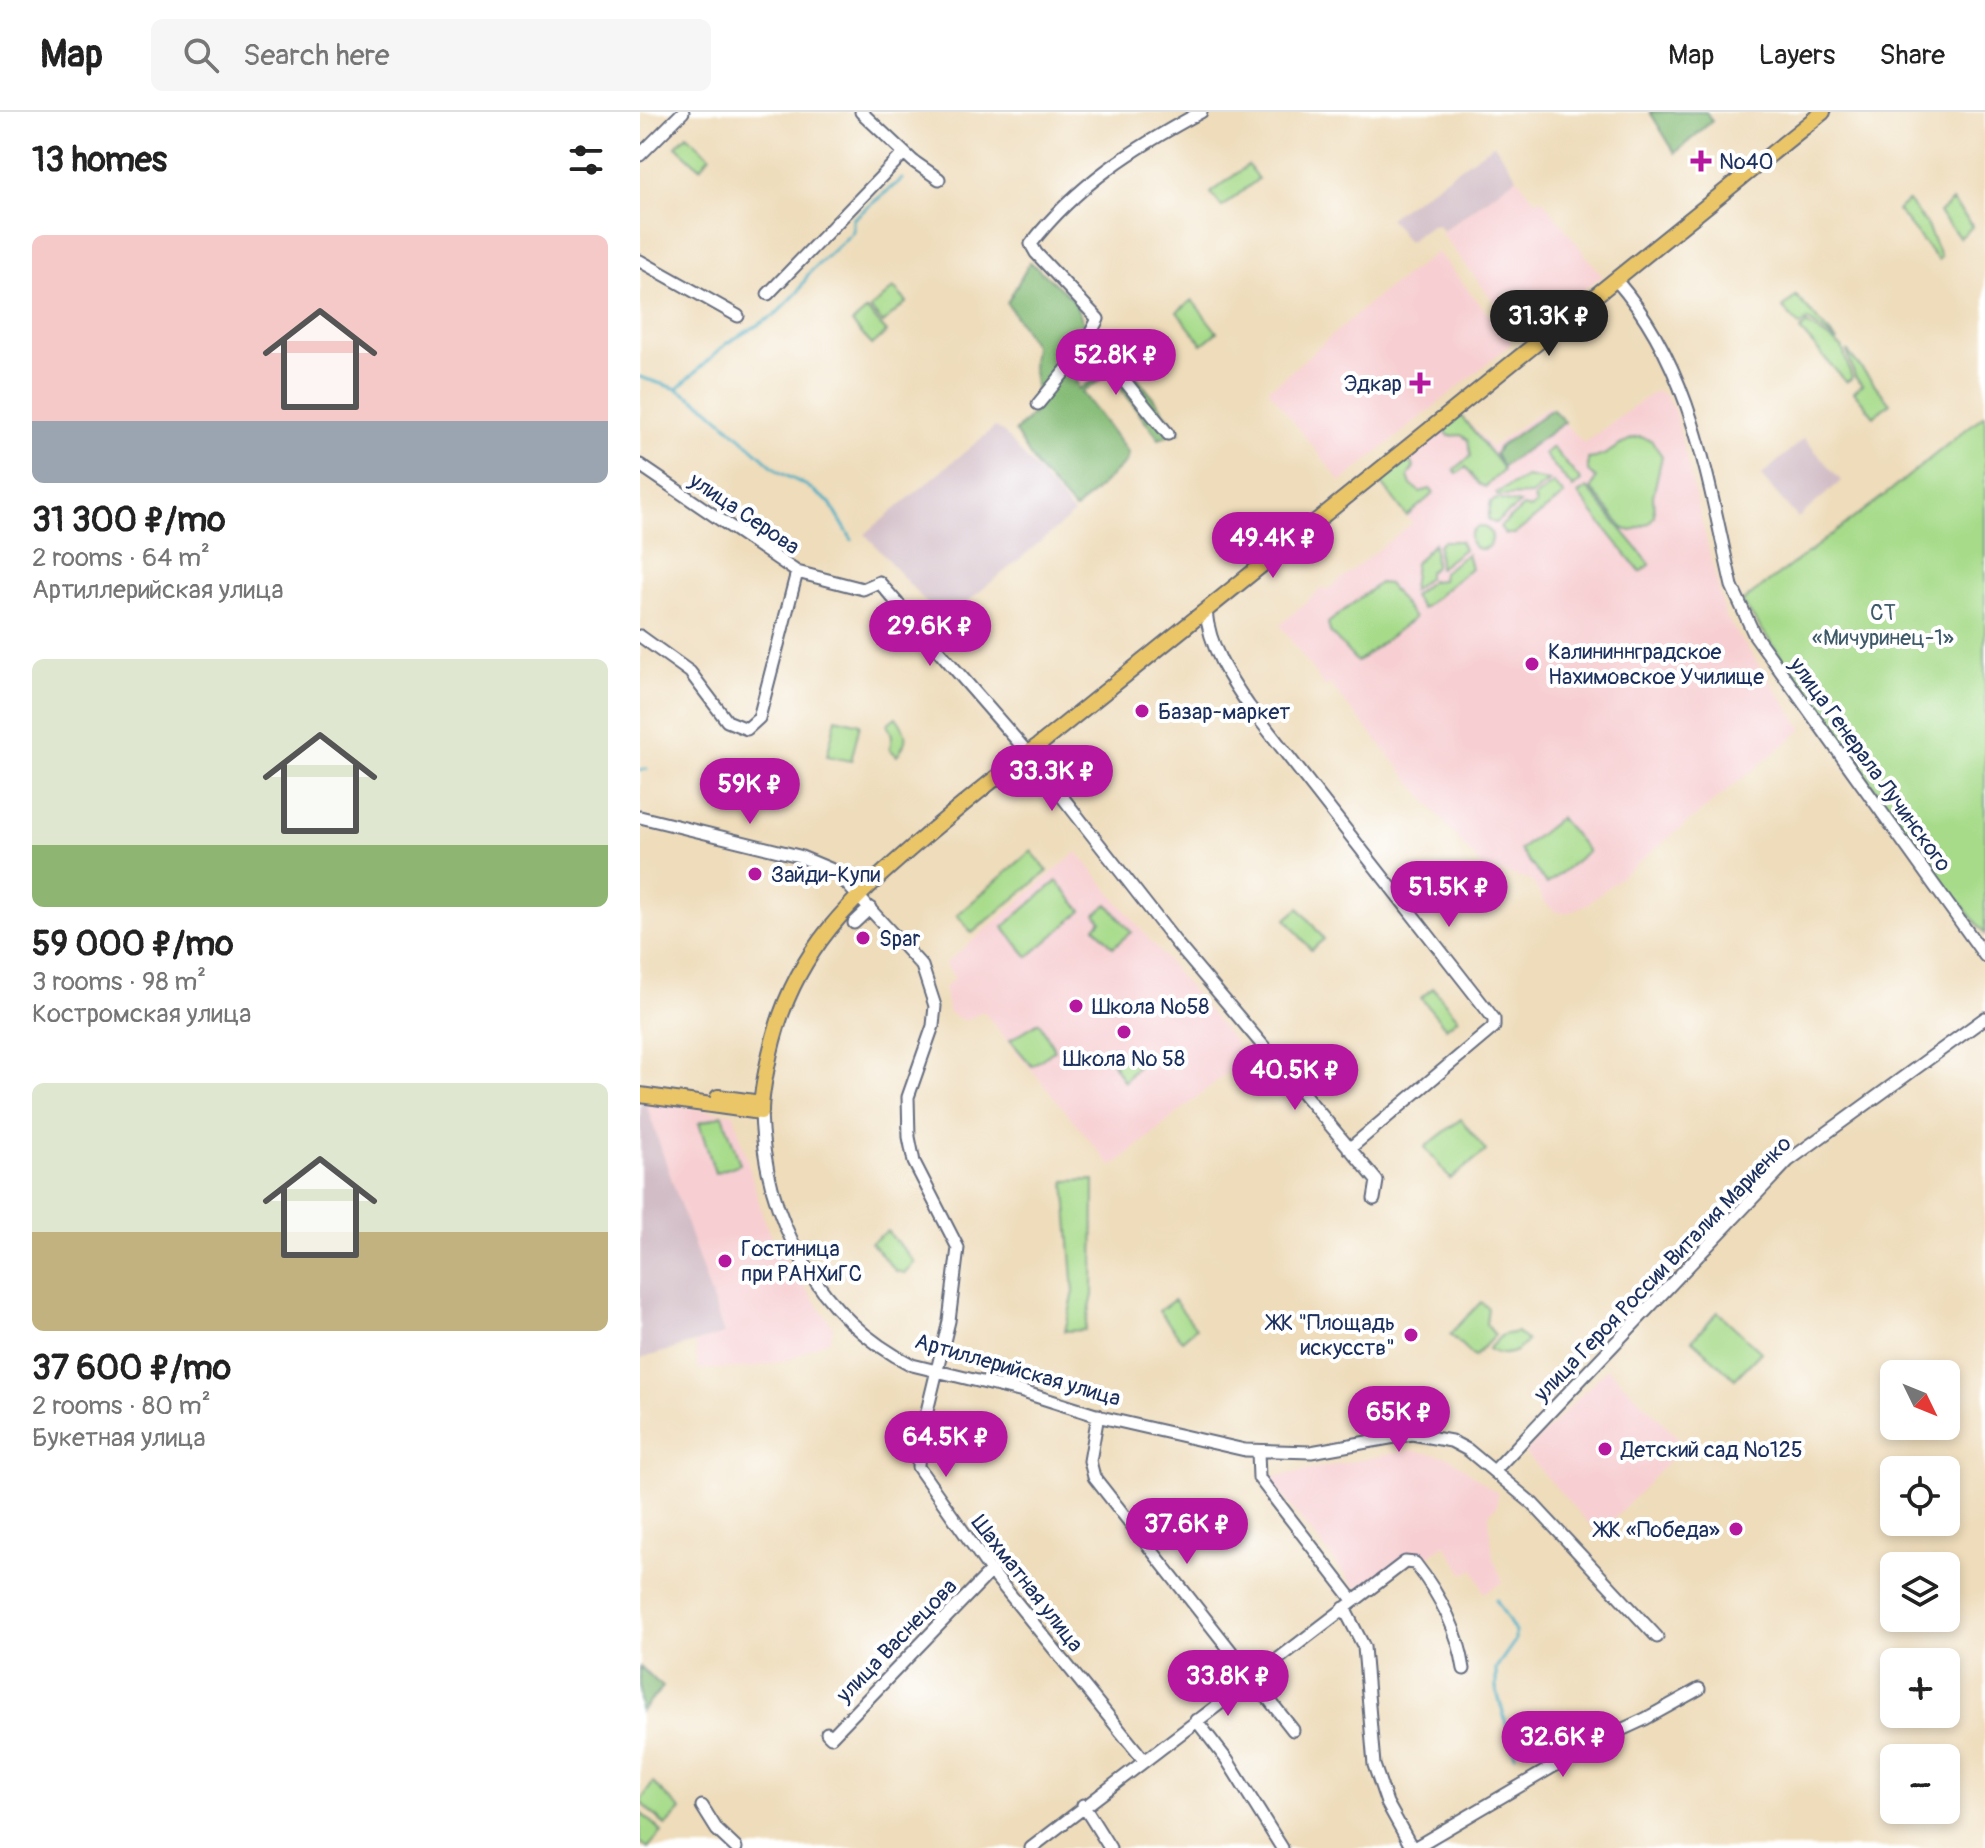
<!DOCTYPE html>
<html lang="en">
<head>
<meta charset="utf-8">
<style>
  :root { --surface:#fff; --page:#f6f6f6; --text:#222; --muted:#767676; --line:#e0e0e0; --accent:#b5179e }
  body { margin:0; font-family:Pangolin,sans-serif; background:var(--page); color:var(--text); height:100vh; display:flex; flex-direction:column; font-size:30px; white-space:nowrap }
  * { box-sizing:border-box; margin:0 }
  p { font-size:26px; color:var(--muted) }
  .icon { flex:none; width:44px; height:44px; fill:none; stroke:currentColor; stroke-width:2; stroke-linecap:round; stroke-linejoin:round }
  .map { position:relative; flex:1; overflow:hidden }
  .panel { display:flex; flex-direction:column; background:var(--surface); width:640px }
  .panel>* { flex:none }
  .needle { width:52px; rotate:133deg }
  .tools { position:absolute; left:1240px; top:1248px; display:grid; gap:16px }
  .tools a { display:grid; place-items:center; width:80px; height:80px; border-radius:12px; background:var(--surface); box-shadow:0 4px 12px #0003; font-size:40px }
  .price { position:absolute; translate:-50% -68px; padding:0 18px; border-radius:28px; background:var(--accent); color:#fff; font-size:26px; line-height:52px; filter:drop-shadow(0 2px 4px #0008) }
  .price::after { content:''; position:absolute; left:50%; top:48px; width:24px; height:18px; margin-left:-12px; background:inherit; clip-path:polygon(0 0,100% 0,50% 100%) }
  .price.selected { background:#222; color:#fff }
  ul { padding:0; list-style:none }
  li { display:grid; align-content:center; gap:16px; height:424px; padding:0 32px }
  li span { display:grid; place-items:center; height:248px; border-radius:12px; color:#555 }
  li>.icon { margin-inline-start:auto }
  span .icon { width:144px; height:144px; fill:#fffc; stroke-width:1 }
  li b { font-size:34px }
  h2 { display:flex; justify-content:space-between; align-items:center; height:96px; padding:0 32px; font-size:34px }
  header { display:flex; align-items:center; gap:48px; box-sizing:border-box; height:112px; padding:0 40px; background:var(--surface); border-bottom:2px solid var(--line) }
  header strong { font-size:38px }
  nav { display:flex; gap:44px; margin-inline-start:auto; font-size:28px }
  .search { width:560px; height:72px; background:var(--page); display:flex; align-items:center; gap:20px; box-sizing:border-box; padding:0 28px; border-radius:12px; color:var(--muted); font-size:30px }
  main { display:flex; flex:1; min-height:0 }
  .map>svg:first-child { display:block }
</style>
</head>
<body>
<header>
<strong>Map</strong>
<div class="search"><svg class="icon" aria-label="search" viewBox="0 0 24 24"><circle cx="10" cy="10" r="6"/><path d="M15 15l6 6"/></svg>Search here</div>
<nav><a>Map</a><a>Layers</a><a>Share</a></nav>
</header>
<main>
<section class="panel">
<h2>13 homes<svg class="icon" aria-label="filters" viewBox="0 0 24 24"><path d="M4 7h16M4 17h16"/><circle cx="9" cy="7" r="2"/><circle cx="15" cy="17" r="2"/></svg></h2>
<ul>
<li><span style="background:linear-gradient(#f6c9c9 75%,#9aa5b1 0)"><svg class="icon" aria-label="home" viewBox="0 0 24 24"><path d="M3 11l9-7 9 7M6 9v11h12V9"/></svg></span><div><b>31 300 ₽/mo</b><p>2 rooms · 64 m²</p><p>Артиллерийская улица</p></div></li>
<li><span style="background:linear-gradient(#dfe7d0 75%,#8fb573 0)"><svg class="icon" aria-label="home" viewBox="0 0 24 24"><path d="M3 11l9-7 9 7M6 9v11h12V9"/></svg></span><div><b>59 000 ₽/mo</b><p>3 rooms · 98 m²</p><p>Костромская улица</p></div></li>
<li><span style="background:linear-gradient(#dfe7d0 60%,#c2b280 0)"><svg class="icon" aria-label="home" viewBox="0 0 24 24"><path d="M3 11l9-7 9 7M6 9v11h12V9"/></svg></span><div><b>37 600 ₽/mo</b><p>2 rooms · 80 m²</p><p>Букетная улица</p></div></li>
</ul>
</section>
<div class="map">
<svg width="1345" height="1736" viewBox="0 0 1345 1736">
  <rect width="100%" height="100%" fill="#fff"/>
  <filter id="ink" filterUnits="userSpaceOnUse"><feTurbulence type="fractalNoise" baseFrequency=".0125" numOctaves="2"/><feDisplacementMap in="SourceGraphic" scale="16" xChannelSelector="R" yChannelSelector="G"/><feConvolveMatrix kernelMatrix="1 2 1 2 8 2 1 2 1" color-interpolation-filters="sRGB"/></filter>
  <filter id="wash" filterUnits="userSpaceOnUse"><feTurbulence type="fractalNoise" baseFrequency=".006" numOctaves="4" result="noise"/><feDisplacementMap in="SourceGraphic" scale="32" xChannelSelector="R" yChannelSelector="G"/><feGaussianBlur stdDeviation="1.8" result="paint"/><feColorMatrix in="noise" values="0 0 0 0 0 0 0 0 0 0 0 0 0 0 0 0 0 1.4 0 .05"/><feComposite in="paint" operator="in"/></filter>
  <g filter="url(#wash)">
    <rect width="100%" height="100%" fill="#eedcba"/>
    <!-- built -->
    <path fill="#f7cfd2" d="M877 65 894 88 902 87 962 164 880 224 801 121Z
      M797 140 872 231 701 370 627 276 635 273 734 187Z
      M1015 279 1024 282 1034 297 1085 504 1163 617 947 792 927 801 916 800 905 791 892 769 841 754 690 572 685 575 640 513 682 476 687 478 772 411 741 372 823 305 851 335 908 294 944 331Z
      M437 740 597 933 600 950 472 1055 343 899 325 909 309 901 304 876 315 866 305 852Z
      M5 989 94 1002 125 1111 141 1141 193 1215 190 1227 150 1247 112 1256 58 1257 55 1231 83 1222Z
      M967 1256 1045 1332 959 1423 885 1341Z
      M771 1338 809 1345 857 1381V1393L849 1402 853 1446 863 1470 844 1481 834 1457 824 1462 805 1432 782 1450 772 1438 717 1477 628 1366Z"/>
    <!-- industrial -->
    <path fill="#d2bdc6" d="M854 32 877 65 803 119 798 113H791L768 130 749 106Z
      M355 315 364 321 434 402 303 510 225 422Z
      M1164 326 1201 369 1158 406 1121 364Z
      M5 989 84 1222 0 1247V990Z"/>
    <!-- green -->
    <path fill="#a7db8a" stroke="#618574" stroke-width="2" d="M47 23 70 44 60 56 36 34Z
      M608 53 618 67 582 95 571 81Z
      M1268 89 1286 112 1301 145 1298 148 1257 98Z
      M1312 89 1333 114 1320 126 1299 101Z
      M254 176 267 190 243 211 230 197Z
      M1156 184 1198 230 1168 208 1160 214 1143 196Z
      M552 188 577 220 562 232 537 200Z
      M227 198 247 220 232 233 212 211Z
      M1167 212 1202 235 1212 266 1206 270 1160 218Z
      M1207 239 1250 291 1234 304 1214 280 1222 273 1215 265Z
      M1345 302V822L1291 754 1102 490 1250 379Z
      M821 304 862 355 863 359 845 375 839 372 826 355 817 362 814 358 831 344 828 328 821 323 809 324 804 317Z
      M1000 325 1011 328 1022 344 1013 384 1014 404 1009 411 992 419 984 417 951 377 956 366 948 360V347C970 346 980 327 1000 325Z
      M912 335 941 369 933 376 904 342Z
      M768 347 774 355 768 364 771 373 780 380 790 377 794 381 767 404 740 369Z
      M886 365 909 369 891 383 858 384 856 381Z
      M913 371 924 383 875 422H865L860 415 883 395 891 397 896 392 894 386Z
      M947 376 1010 452 1000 460 938 382Z
      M857 387 880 392 855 411 848 407 851 390Z
      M830 426a11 11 0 1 1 22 0a11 11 0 1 1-22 0Z
      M803 429H820L824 437 799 456 798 433Z
      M794 431 795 455 788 460V466L772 479 775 451Z
      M827 442 831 456 782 497 773 484 791 469 802 468 803 460Z
      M739 471 748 472 774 506 717 550 690 520 688 511Z
      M256 605C268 621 269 628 257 644L250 637 252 623 247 612Z
      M196 606 220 612 211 649 187 644Z
      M920 706 948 739 907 772 880 738Z
      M391 739 408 759 332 821 317 803Z
      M417 769 442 799 388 845 363 815Z
      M468 792 491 820 473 835 455 815 461 809 456 802Z
      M659 796 684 827 671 838 646 807Z
      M793 876 818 906 806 916 781 886Z
      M399 910 415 938 392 954 370 928Z
      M475 935 497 954 484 970 468 943Z
      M83 1003 100 1052 75 1061 59 1011Z
      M821 1007 846 1039 810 1067 785 1035Z
      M454 1068 453 1183 445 1218 425 1219 434 1180 425 1069Z
      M247 1119 275 1150 265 1161 256 1159 231 1131Z
      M534 1188 556 1216 542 1228 519 1199Z
      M841 1190 848 1196 846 1212 855 1223 834 1245 810 1222Z
      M1078 1200 1121 1240 1095 1267 1052 1228Z
      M877 1220 887 1229C876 1243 863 1246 848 1237L862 1223Z
      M13 1671 41 1698 26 1714 0 1690Z
      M0 1700 22 1720 8 1736 0 1730Z"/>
    <!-- forest -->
    <path fill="#85bb76" stroke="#50756a" stroke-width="2" d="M1010 0H1066L1072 9 1035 41Z
      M390 150 433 187 446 216 432 232 433 260 439 277 468 259 476 238 540 320 519 327 470 262 442 280 488 341 486 350 435 398 398 357 375 320 398 296 392 251 394 233 367 191Z
      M912 297 925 310 862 355 855 342 859 335Z
      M0 1555 23 1575 0 1600Z"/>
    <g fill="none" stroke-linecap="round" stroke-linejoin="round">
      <!-- stream -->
      <path stroke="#42abc2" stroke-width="3" d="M0 265 37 277 68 296 139 360 167 374 190 391 212 428
        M37 277 87 231 135 203 158 180 169 161 213 120V107L262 67
        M0 658 7 657
        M856 1487 875 1520V1529L856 1556V1576L875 1643"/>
    </g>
  </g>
  <g filter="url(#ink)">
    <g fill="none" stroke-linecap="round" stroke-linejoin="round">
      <!-- minor casing -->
      <g stroke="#656c7e" stroke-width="15">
        <path id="minor" d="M221 0 273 49 299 67
          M0 43 43 0
          M0 149 98 204
          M976 168C1052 255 1067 366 1092 474L1114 522 1345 844
          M128 182 264 41
          M449 225 528 322
          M398 292 440 241 458 207 396 141 391 132C437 72 496 35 561 0
          M0 353 157 460 223 477 239 470 388 641 538 833 727 1057 737 1069 734 1087
          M566 499C569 535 589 565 609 594L854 907V915L709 1037
          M0 524 50 560 87 609 107 617 119 606 157 460
          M0 705 159 744 195 759 282 854 295 894 293 914 268 985 269 1025 274 1050 318 1136 309 1209 279 1332 278 1355 351 1459 503 1647
          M214 811 230 796
          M121 1000C124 1105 177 1205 272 1253L383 1280 465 1306 605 1338 671 1340 772 1322 811 1329 828 1338 893 1392 1017 1525
          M458 1303 450 1349 454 1365 653 1618
          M618 1339 619 1366 713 1488
          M854 1359 1148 1049 1345 906
          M704 1496 724 1535 734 1653 747 1691 772 1736
          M556 1608 587 1648 642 1736
          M187 1621 191 1625 351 1459
          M443 1693 470 1736
          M62 1694 77 1718 96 1736
          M391 1736 765 1450 775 1451C800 1483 818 1517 824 1557
          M774 1736 955 1630 1005 1607 1059 1577"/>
      </g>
      <!-- major casing -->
      <g stroke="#656c7e" stroke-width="18">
        <path id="major" d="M0 983 121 1000C121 980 126 960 130 941 153 837 213 786 290 720 326 690 361 660 399 633L1183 0
          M78 985 121 991"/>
      </g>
      <!-- minor -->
      <use href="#minor" stroke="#fff" stroke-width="11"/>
      <!-- major -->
      <use href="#major" stroke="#ebc669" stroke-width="14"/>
    </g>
  </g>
  <!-- markers -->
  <g fill="#b5179e" stroke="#fff" stroke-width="3">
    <path d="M1057 37h8v8h8v8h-8v8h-8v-8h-8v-8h8z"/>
    <path d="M776 259h8v8h8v8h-8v8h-8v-8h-8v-8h8z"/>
    <circle cx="892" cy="552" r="8"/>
    <circle cx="502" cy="599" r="8"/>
    <circle cx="115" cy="762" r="8"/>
    <circle cx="223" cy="826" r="8"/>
    <circle cx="436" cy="894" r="8"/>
    <circle cx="484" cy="920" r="8"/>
    <circle cx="85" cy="1149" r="8"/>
    <circle cx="771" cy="1223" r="8"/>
    <circle cx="965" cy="1337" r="8"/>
    <circle cx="1096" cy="1417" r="8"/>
  </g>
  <g text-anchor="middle" stroke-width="8" stroke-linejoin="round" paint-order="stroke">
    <!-- poi labels -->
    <g font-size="22" fill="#1b2f5e" stroke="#fff" text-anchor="start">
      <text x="1079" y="57">№40</text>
      <text x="762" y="279" text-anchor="end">Эдкар</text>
      <text x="908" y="547">Калининнградское<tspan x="908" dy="25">Нахимовское Училище</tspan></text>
      <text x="518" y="607">Базар-маркет</text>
      <text x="131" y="770">Зайди-Купи</text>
      <text x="239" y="834">Spar</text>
      <text x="452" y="902">Школа №58</text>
      <text x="484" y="954" text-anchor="middle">Школа № 58</text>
      <text x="101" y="1144">Гостиница<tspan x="101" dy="25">при РАНХиГС</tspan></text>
      <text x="755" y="1218" text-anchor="end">ЖК "Площадь<tspan x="755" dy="25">искусств"</tspan></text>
      <text x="981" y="1345">Детский сад №125</text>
      <text x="1080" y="1425" text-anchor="end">ЖК «Победа»</text>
    </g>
    <!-- street labels -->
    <g font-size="22" fill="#1b2f5e" stroke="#fff">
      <text transform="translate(105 401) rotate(34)" y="8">улица Серова</text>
      <text transform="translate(1231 652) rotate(54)" y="8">улица Генерала Лучинского</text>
      <text transform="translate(1022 1156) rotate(-46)" y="8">улица Героя России Виталия Мариенко</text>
      <text transform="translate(378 1257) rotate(16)" y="8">Артиллерийская улица</text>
      <text transform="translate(388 1471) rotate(52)" y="8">Шахматная улица</text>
      <text transform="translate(256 1528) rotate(-46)" y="8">улица Васнецова</text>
    </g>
    <!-- park labels -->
    <g font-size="22" fill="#3e5a69" stroke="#fff">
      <text x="1243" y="508">СТ<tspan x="1243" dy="25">«Мичуринец-1»</tspan></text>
    </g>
  </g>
</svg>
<div class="tools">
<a><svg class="needle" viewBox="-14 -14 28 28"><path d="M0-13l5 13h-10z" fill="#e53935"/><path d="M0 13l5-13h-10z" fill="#767676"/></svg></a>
<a><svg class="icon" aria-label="locate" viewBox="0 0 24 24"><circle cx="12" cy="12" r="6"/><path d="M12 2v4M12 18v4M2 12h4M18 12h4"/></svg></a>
<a><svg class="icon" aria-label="layers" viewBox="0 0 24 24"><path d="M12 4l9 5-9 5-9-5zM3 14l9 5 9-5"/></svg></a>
<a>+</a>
<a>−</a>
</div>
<b class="price selected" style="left:909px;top:246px">31.3K ₽</b>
<b class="price" style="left:476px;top:285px">52.8K ₽</b>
<b class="price" style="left:633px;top:468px">49.4K ₽</b>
<b class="price" style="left:290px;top:556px">29.6K ₽</b>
<b class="price" style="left:412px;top:701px">33.3K ₽</b>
<b class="price" style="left:110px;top:714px">59K ₽</b>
<b class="price" style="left:809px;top:817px">51.5K ₽</b>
<b class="price" style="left:655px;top:1000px">40.5K ₽</b>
<b class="price" style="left:759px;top:1342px">65K ₽</b>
<b class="price" style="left:306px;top:1367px">64.5K ₽</b>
<b class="price" style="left:547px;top:1454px">37.6K ₽</b>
<b class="price" style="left:588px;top:1606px">33.8K ₽</b>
<b class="price" style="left:923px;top:1667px">32.6K ₽</b>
</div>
</main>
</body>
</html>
